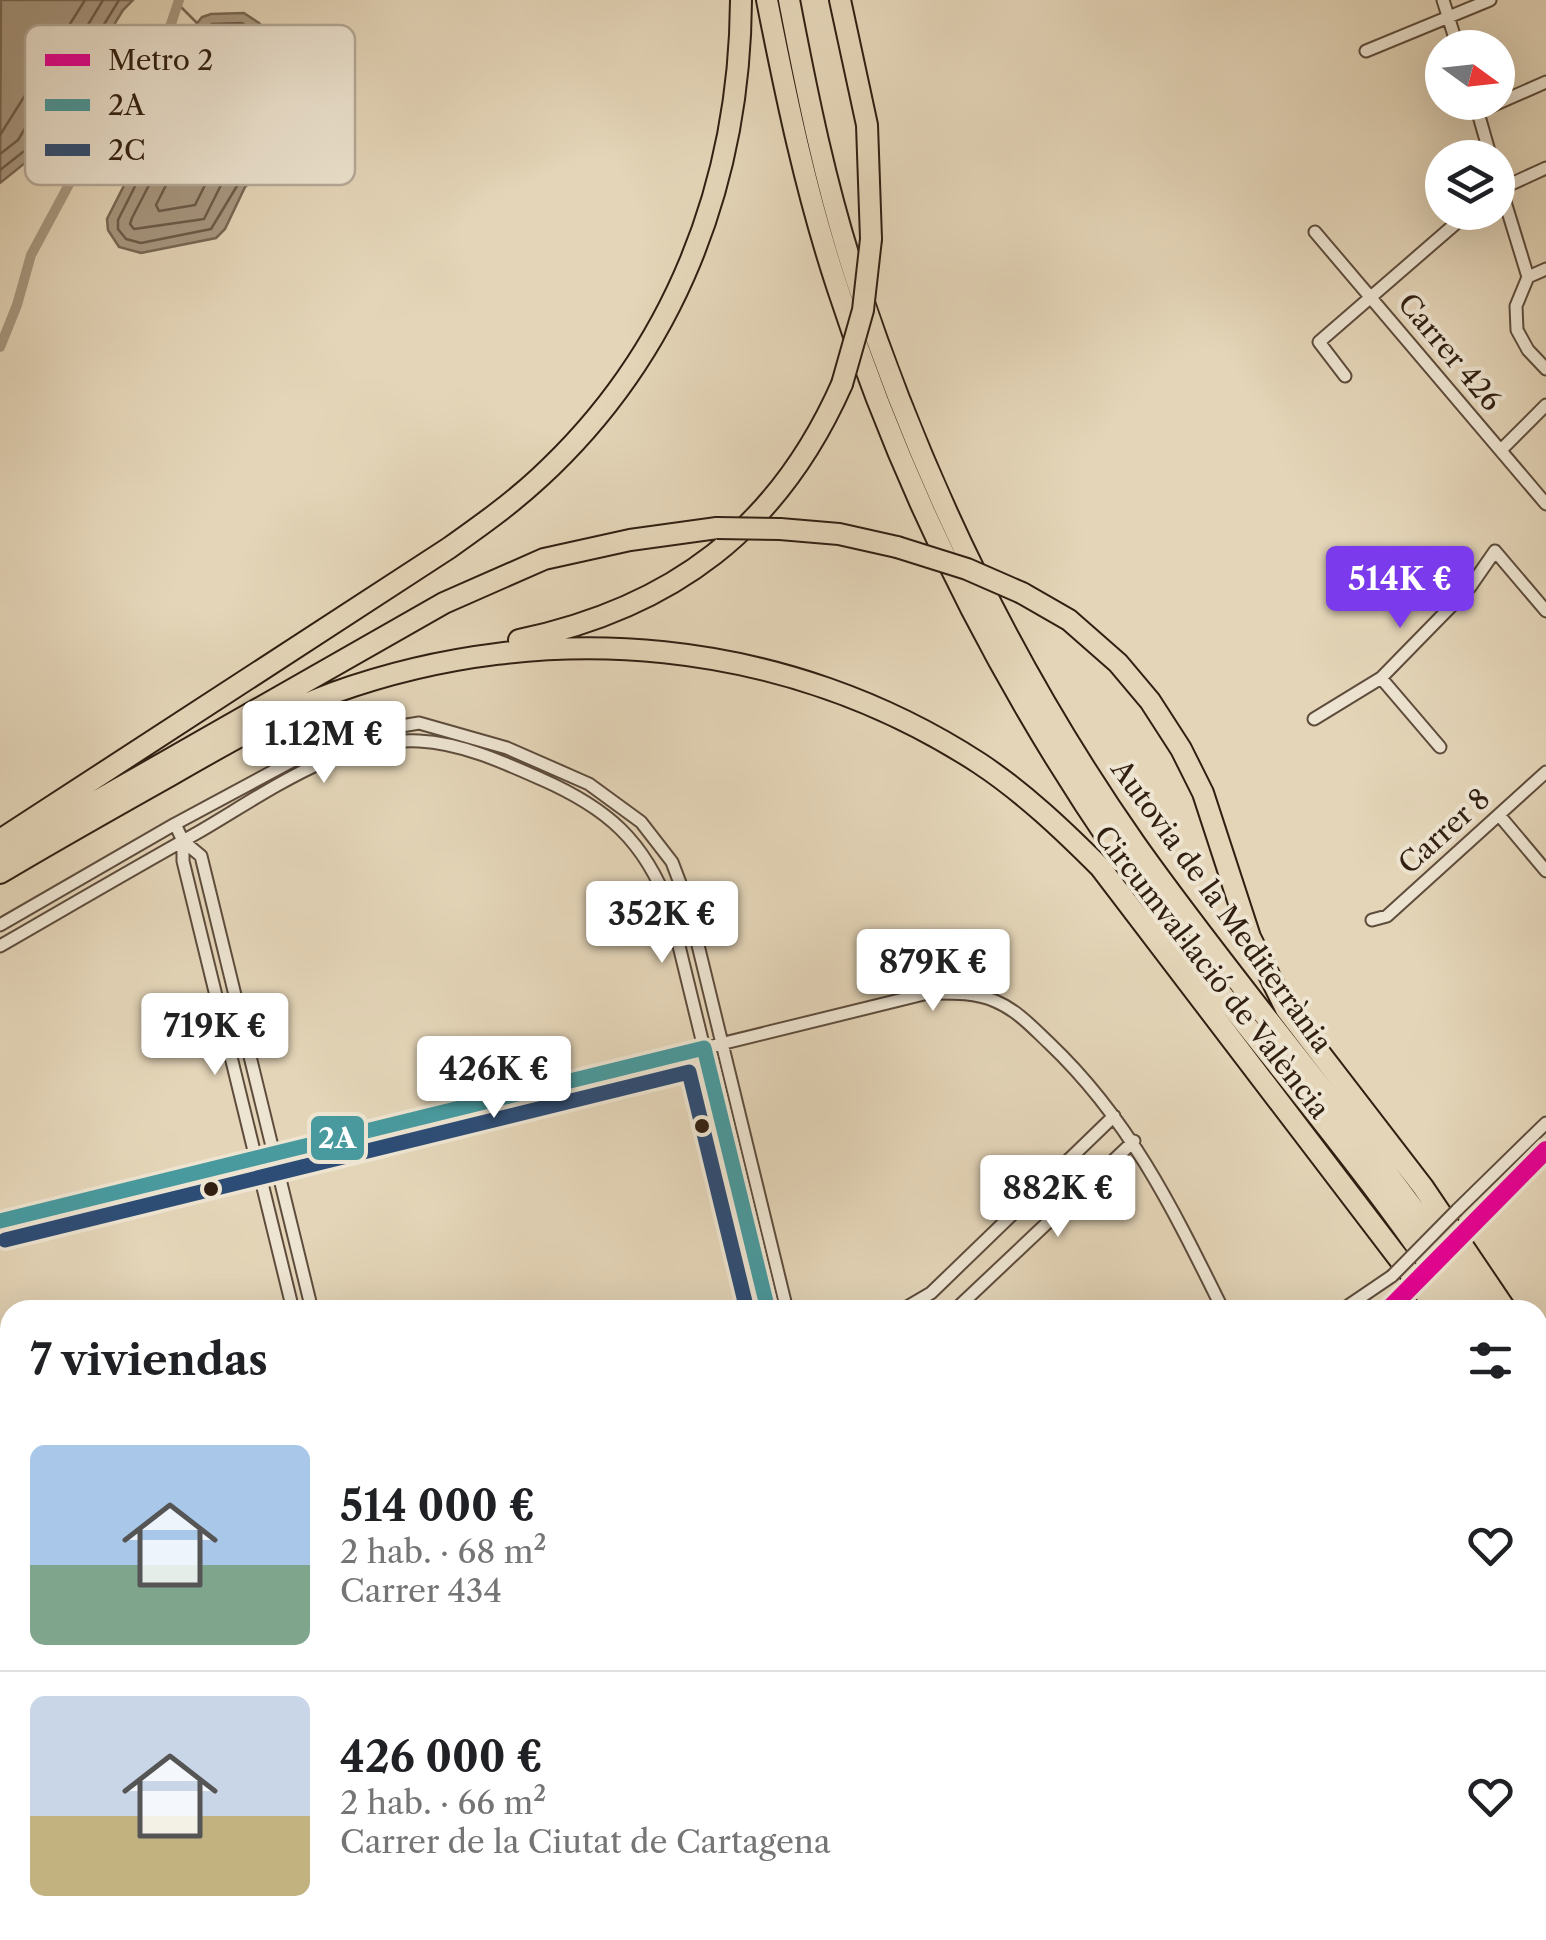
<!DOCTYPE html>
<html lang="es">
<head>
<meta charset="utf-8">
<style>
  :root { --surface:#fff; --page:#f6f6f6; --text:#202124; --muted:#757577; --line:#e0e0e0; --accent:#7c3aed }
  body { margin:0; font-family:"Libre Caslon Text",serif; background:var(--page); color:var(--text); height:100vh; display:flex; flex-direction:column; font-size:38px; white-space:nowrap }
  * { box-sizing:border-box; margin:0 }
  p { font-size:32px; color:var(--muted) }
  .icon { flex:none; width:55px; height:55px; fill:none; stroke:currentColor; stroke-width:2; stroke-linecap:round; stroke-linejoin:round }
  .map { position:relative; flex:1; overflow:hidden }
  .side { position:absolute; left:0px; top:1300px; width:1548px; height:640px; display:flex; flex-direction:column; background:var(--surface); border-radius:30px 30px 0 0; box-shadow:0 10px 40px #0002 }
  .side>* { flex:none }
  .needle { width:65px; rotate:105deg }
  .tools { position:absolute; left:1425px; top:30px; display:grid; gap:20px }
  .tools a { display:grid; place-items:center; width:90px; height:90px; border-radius:50%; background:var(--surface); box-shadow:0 10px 40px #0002; font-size:50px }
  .price { position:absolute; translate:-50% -85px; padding:0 22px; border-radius:10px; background:#fff; color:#222; font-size:32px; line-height:65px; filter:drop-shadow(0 2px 5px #0008) }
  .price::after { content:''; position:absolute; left:50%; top:60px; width:30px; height:22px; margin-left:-15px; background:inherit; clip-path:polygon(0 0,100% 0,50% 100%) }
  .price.active { background:var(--accent); color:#fff }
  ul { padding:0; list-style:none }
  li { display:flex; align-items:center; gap:30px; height:250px; padding:0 30px }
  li+li { border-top:2px solid var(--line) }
  li span { display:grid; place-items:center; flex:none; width:280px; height:200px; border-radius:15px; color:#555 }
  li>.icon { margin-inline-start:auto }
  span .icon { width:120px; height:120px; fill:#fffc; stroke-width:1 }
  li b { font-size:42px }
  h2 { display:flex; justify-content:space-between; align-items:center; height:120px; padding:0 30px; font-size:42px }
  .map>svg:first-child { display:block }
</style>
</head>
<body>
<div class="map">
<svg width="1546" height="1940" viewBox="0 0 1546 1940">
  <rect width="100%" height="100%" fill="#e4d5b8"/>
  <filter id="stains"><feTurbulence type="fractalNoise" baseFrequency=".002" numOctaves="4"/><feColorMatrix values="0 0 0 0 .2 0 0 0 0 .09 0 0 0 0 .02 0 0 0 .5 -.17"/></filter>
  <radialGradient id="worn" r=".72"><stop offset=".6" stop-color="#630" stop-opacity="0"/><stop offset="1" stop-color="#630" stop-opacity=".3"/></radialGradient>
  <!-- water -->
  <path fill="#a79780" stroke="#786754" stroke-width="2.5" d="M1 0H133L123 10 35 155 0 183Z
    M244 13 259 23 316 92 319 116 245 187 225 229 216 238 141 253 119 247 108 230 107 219 174 87 194 27 202 17 211 14Z"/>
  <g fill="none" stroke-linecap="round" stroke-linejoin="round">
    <!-- shore -->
    <path stroke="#6c5b49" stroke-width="2.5" d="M242 23 252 30 306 96 308 114 246 171 211 229 141 243 126 239 118 229V220L183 91 202 32 212 24Z
      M217 37H242L295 102 296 109 236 163 225 177 204 219 134 229 130 224 132 218 195 96 213 40Z
      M228 51 235 53 276 107 216 163 195 205 159 211 156 205 208 102 224 54Z
      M0 135 85 0
      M0 154 18 140 103 0
      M0 170 28 148 119 0"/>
    <!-- stream -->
    <path stroke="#786754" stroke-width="2.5" d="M177 3 197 23
      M1538 1864 1546 1856"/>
    <!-- canal -->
    <path stroke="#a79780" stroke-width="10" d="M0 347 17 305 31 255 81 162 144 90 159 60 179 0"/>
    <!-- street casing -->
    <g stroke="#5e4c3c" stroke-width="15">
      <path id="street" d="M1443 0 1458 48
        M1366 51 1490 0
        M1475 102 1491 158
        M1478 112 1546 82
        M1498 179 1528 277 1516 306 1517 330 1528 350 1546 369
        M1498 190 1546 168
        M1315 232 1546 504
        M1528 277 1546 269
        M1345 376 1319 342 1469 212
        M1501 450 1546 405
        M1381 678 1440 747
        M1314 719 1381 678 1470 587 1495 551 1546 611
        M1499 815 1546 871
        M175 824 183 841 201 856 312 1310
        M183 841V861L293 1310
        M1372 920 1387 916 1546 772
        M0 925 175 824 309 752 348 735 419 723 507 748 589 784 641 822 672 862 688 904 787 1310
        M0 946C66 908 131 870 197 833 263 795 340 737 419 741 461 743 503 762 541 779 607 808 644 840 670 909L768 1310
        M1457 1210 1546 1123
        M0 1221 928 993C951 993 974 992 995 1001 1017 1010 1033 1028 1049 1043 1131 1121 1174 1211 1223 1310
        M902 1310 931 1293 1114 1116
        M955 1310 1134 1141
        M1342 1310 1392 1276
        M0 1542 10 1540
        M0 1573 10 1571
        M1538 1646 1546 1640
        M10 1657 7 1658 10 1671
        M0 1872 10 1870
        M1538 1903 1546 1915
        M445 1930 447 1940
        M466 1930 468 1940
        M920 1930 923 1940
        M939 1930 941 1940
        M141 1940 180 1930
        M1413 1940 1428 1930
        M1463 1940 1478 1930"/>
    </g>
    <!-- highway casing -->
    <g stroke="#311f12" stroke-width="24">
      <path id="highway" d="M767 0C786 96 806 192 837 286 902 487 996 676 1116 851 1224 1009 1356 1150 1460 1310
        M789 0C807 94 826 188 856 279 922 479 1015 672 1136 845 1248 1003 1378 1148 1484 1310
        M840 0 867 125 871 239
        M780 529 839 534 897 547
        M1022 593 1069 620 1118 663 1150 701 1181 749 1203 793 1250 937 1286 1009 1423 1187 1506 1310
        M519 640C672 608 778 529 842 384
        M0 840 449 548C480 526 511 504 539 478 675 353 740 182 741 0
        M0 856 444 603 544 559 630 540 717 528
        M0 873C57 839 114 807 171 775 223 745 277 714 333 693 547 616 787 638 979 763 1023 792 1063 830 1100 867L1438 1310
        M1538 1361 1546 1375
        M1538 1391 1546 1404
        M1538 1430 1546 1443
        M1538 1451 1546 1465"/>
    </g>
    <!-- street -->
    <use href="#street" stroke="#ede4d1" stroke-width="11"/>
    <!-- highway -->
    <use href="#highway" stroke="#e4d5b8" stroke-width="20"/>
    <!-- street-bridge casing -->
    <g stroke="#5e4c3c" stroke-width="15" stroke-linecap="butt">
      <path id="street-bridge" d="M1392 1276 1457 1210"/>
    </g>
    <!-- highway-bridge casing -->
    <g stroke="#311f12" stroke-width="24" stroke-linecap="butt">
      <path id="highway-bridge" d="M842 384 863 310 871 239
        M717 528 780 529
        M897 547 967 569 1022 593"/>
    </g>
    <!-- street-bridge -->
    <use href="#street-bridge" stroke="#ede4d1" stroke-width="11"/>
    <!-- highway-bridge -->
    <use href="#highway-bridge" stroke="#e4d5b8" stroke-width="20"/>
    <!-- bus-1 casing -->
    <g stroke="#ede4d1" stroke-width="22">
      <path id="bus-1" d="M0 1221 704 1048 768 1310"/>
    </g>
    <!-- bus-2 casing -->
    <g stroke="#ede4d1" stroke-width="22">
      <path id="bus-2" d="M5 1240 689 1072 747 1310"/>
    </g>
    <!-- bus-1 -->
    <use href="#bus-1" stroke="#489a9f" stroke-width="15"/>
    <!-- bus-2 -->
    <use href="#bus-2" stroke="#2d4d76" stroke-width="15"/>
    <!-- metro-1 casing -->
    <g stroke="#ede4d1" stroke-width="25">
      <path id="metro-1" d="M1388 1310 1546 1150"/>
    </g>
    <!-- metro-1 -->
    <use href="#metro-1" stroke="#e70095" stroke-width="18"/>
  </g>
  <!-- markers -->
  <g fill="#311f12" stroke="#ede4d1" stroke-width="4">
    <circle cx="702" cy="1126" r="9"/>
    <circle cx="211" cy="1189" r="9"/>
  </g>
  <g text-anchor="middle" stroke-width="8" stroke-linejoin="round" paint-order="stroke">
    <!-- street labels -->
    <g font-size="28" fill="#311f12" stroke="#ede4d1">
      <text transform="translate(1450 352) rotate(50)" y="10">Carrer 426</text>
      <text transform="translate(1444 831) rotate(-42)" y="10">Carrer 8</text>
      <text transform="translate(1222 906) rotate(54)" y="10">Autovia de la Mediterrània</text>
      <text transform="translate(1212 972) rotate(52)" y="10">Circumval·lació de València</text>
    </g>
  </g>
  <!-- legend -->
  <rect x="25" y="25" width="330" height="160" rx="15" fill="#ede4d1" stroke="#b5a998" stroke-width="2.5"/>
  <rect x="45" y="54" width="45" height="12" fill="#e70095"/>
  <rect x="45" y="99" width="45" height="12" fill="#489a9f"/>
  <rect x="45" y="144" width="45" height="12" fill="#2d4d76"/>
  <g font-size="28" fill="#311f12">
    <text x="108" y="70">Metro 2</text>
    <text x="108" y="115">2A</text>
    <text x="108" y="160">2C</text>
  </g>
  <rect stroke="#ede4d1" stroke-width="4" x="309" y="1114" width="57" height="48" rx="10" fill="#489a9f"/>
  <g font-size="28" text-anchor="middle" font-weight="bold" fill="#fff">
    <text x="337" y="1148">2A</text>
  </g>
  <rect width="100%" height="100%" filter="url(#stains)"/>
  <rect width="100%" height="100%" fill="url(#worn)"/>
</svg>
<div class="tools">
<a><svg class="needle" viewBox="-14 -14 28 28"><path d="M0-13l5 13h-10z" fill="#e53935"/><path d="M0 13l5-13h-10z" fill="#757577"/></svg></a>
<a><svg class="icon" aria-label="layers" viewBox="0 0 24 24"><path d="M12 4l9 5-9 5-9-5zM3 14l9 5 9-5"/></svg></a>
</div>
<b class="price active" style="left:1400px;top:631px">514K €</b>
<b class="price" style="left:324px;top:786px">1.12M €</b>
<b class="price" style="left:662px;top:966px">352K €</b>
<b class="price" style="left:933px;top:1014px">879K €</b>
<b class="price" style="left:215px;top:1078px">719K €</b>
<b class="price" style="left:494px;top:1121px">426K €</b>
<b class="price" style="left:1058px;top:1240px">882K €</b>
<section class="side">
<h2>7 viviendas<svg class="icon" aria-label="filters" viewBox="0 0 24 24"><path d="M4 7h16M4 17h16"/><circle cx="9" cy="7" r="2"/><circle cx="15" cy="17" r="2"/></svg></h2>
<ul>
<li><span style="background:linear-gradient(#a9c7e8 60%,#7fa58c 0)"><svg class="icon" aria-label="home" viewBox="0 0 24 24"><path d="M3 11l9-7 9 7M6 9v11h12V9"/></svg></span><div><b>514 000 €</b><p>2 hab. · 68 m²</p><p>Carrer 434</p></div><svg class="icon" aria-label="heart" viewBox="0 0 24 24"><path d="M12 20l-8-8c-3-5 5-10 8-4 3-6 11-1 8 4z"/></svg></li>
<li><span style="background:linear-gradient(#c9d6e8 60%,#c2b280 0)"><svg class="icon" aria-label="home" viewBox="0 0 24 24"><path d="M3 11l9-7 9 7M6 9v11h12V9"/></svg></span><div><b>426 000 €</b><p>2 hab. · 66 m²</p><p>Carrer de la Ciutat de Cartagena</p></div><svg class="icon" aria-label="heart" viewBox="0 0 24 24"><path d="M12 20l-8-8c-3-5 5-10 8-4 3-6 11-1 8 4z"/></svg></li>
</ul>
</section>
</div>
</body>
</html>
